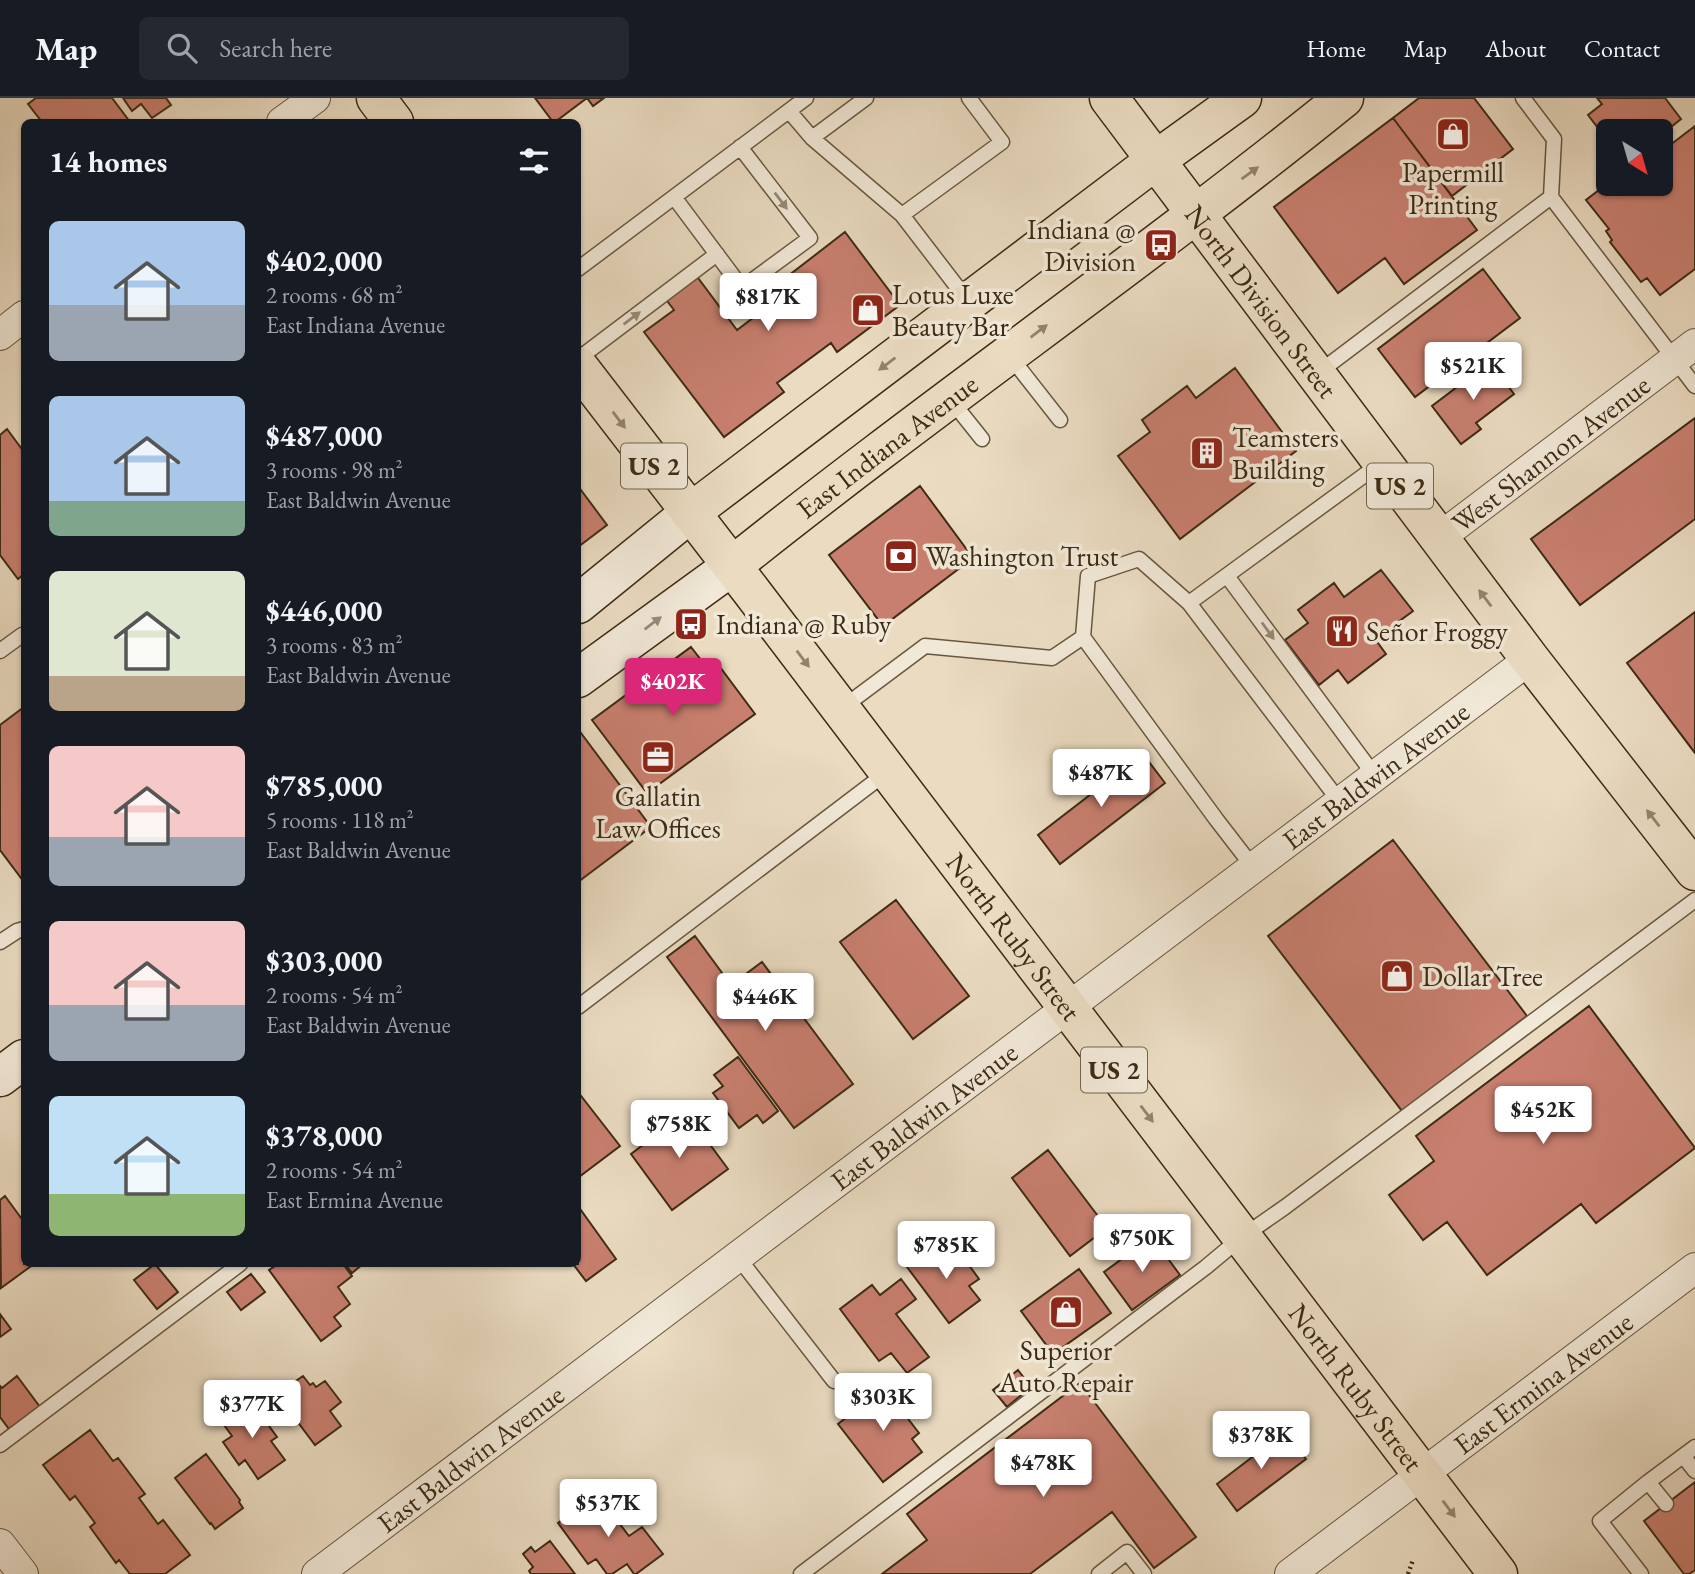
<!DOCTYPE html>
<html lang="en">
<head>
<meta charset="utf-8">
<style>
  :root { --surface:#171b24; --page:#242831; --text:#f1f3f6; --muted:#9ea1a6; --line:#363941; --accent:#db2777 }
  body { margin:0; font-family:"EB Garamond",serif; background:var(--page); color:var(--text); height:100vh; display:flex; flex-direction:column; font-size:26px; white-space:nowrap }
  * { box-sizing:border-box; margin:0 }
  p { font-size:23px; color:var(--muted) }
  .icon { flex:none; width:38px; height:38px; fill:none; stroke:currentColor; stroke-width:2; stroke-linecap:round; stroke-linejoin:round }
  .map { position:relative; flex:1; overflow:hidden }
  .panel { position:absolute; left:21px; top:21px; width:560px; height:1148px; display:flex; flex-direction:column; background:var(--surface); border-radius:10px; box-shadow:0 2px 5px #0004 }
  .panel>* { flex:none }
  .needle { width:46px; rotate:143deg }
  .controls { position:absolute; left:1596px; top:21px; display:grid; gap:14px }
  .controls a { display:grid; place-items:center; width:77px; height:77px; border-radius:10px; background:var(--surface); box-shadow:0 2px 5px #0004; font-size:35px }
  .price { position:absolute; translate:-50% -60px; padding:0 16px; border-radius:7px; background:#fff; color:#222; font-size:23px; line-height:46px; filter:drop-shadow(0 2px 4px #0008) }
  .price::after { content:''; position:absolute; left:50%; top:42px; width:21px; height:16px; margin-left:-10px; background:inherit; clip-path:polygon(0 0,100% 0,50% 100%) }
  .price.selected { background:var(--accent); color:#fff }
  ul { padding:0; list-style:none }
  li { display:flex; align-items:center; gap:21px; height:175px; padding:0 28px }
  li span { display:grid; place-items:center; flex:none; width:196px; height:140px; border-radius:10px; color:#555 }
  li>.icon { margin-inline-start:auto }
  span .icon { width:84px; height:84px; fill:#fffc; stroke-width:1 }
  li b { font-size:30px }
  h2 { display:flex; justify-content:space-between; align-items:center; height:84px; padding:0 28px; font-size:30px }
  header { display:flex; align-items:center; gap:42px; box-sizing:border-box; height:98px; padding:0 35px; background:var(--surface); border-bottom:2px solid var(--line) }
  header strong { font-size:33px }
  nav { display:flex; gap:38px; margin-inline-start:auto; font-size:24px }
  .search { width:490px; height:63px; background:var(--page); display:flex; align-items:center; gap:18px; box-sizing:border-box; padding:0 24px; border-radius:10px; color:var(--muted); font-size:26px }
  .map>svg:first-child { display:block }
</style>
</head>
<body>
<header>
<strong>Map</strong>
<div class="search"><svg class="icon" aria-label="search" viewBox="0 0 24 24"><circle cx="10" cy="10" r="6"/><path d="M15 15l6 6"/></svg>Search here</div>
<nav><a>Home</a><a>Map</a><a>About</a><a>Contact</a></nav>
</header>
<div class="map">
<svg width="1695" height="1476" viewBox="0 0 1695 1476">
  <rect width="100%" height="100%" fill="#eadbc1"/>
  <filter id="stains"><feTurbulence type="fractalNoise" baseFrequency=".00286" numOctaves="4"/><feColorMatrix values="0 0 0 0 .2 0 0 0 0 .09 0 0 0 0 .02 0 0 0 .5 -.17"/></filter>
  <radialGradient id="worn" r=".72"><stop offset=".6" stop-color="#630" stop-opacity="0"/><stop offset="1" stop-color="#630" stop-opacity=".3"/></radialGradient>
  <!-- building -->
  <path fill="#c87f6f" stroke="#3d2b14" stroke-width="2" d="M36 0H112L130 24H42L28 6Z
    M123 0H166L171 7 152 20 141 6 132 13Z
    M535 0H604L593 8 587 0 555 24H553Z
    M1419 0H1474L1513 51 1452 98 1393 20Z
    M1597 0H1665L1681 21 1661 37V33H1608V43L1588 17 1602 6Z
    M1393 20 1477 132 1404 186 1385 160 1338 195 1274 109Z
    M1695 28V171L1660 197 1647 180 1641 184 1610 144 1612 142 1606 133 1609 131 1586 102 1608 85 1613 86 1620 94 1631 86H1661V54Z
    M845 134 900 207 837 254 831 245 777 285 784 294 724 339 644 234 674 212 664 199 695 176 737 232 795 188 788 178Z
    M1483 171 1520 220 1415 299 1378 251Z
    M1490 264 1514 296 1476 325 1481 331 1461 346 1432 308Z
    M1235 270 1296 353 1180 441 1118 358 1150 334 1142 322 1187 288 1196 300Z
    M1695 320V421L1580 507 1531 441Z
    M7 331 24 354V476L18 481 0 457V337Z
    M578 388 607 427 578 449Z
    M920 388 973 460 883 528 829 457Z
    M1381 472 1413 513 1375 541 1386 556 1348 585 1338 572 1319 587 1285 542 1308 525 1298 512 1334 485 1344 499Z
    M1695 514V655L1627 565Z
    M691 549 708 571 717 565 755 616 647 695 592 622Z
    M24 609V784L0 752V627Z
    M578 631 651 729 578 784Z
    M1143 656 1165 685 1060 766 1038 737Z
    M1393 742 1527 918 1402 1013 1268 838Z
    M896 802 969 898 913 941 840 844Z
    M695 838 731 887 762 864 853 986 794 1030 667 859Z
    M1589 908 1695 1050 1596 1125 1581 1106 1487 1177 1447 1124 1423 1142 1389 1097 1434 1063 1416 1038Z
    M738 959 778 1013 763 1025 757 1017 739 1030 713 995 723 988 714 977Z
    M578 994 620 1048 579 1079 578 1077Z
    M683 1010 728 1071 672 1112 631 1056 668 1028 665 1023Z
    M1048 1052 1107 1130 1070 1158 1012 1080Z
    M5 1098 24 1124V1166H34L1 1190 0 1102Z
    M578 1108 616 1161 586 1183 573 1166H578Z
    M1152 1139 1180 1177 1132 1212 1104 1174Z
    M943 1142 959 1162 963 1159 979 1181 969 1188 980 1202 949 1225 907 1169Z
    M155 1166 178 1194 157 1211 134 1182Z
    M278 1166H343L352 1178 338 1189 350 1206 334 1219 341 1228 321 1243 269 1172Z
    M345 1166H363L352 1175Z
    M1079 1171 1111 1215 1053 1256 1021 1213Z
    M251 1176 265 1194 241 1212 227 1194Z
    M901 1181 916 1201 896 1216 929 1259 907 1275 891 1255 879 1263 840 1211 872 1187 880 1197Z
    M0 1216 11 1231 0 1239Z
    M1018 1272 1031 1289 1007 1309 993 1292Z
    M17 1278 40 1309 9 1331 0 1319V1288L2 1290Z
    M303 1278 310 1287 313 1285 316 1289 325 1283 341 1304 330 1313 341 1328 315 1347 288 1311 292 1308 281 1293Z
    M1080 1285 1196 1439 1154 1470 1112 1414 1030 1476H882L927 1442 907 1416Z
    M890 1286 904 1305 899 1309 919 1335 912 1341 922 1354 883 1384 838 1326Z
    M250 1302 277 1339 271 1343 285 1362 258 1381 245 1362 239 1367 223 1344 232 1338 221 1323Z
    M90 1332 113 1363 118 1360 145 1396 139 1400 158 1426 163 1422 190 1457 165 1476H130L119 1462 116 1465 90 1429 95 1425 75 1398 70 1402 43 1367Z
    M1285 1334 1306 1361 1237 1413 1217 1386Z
    M206 1356 240 1402 239 1404 243 1410 215 1431 211 1425 210 1426 175 1380Z
    M1695 1384V1472L1689 1476H1684L1644 1423Z
    M597 1396 629 1438 642 1429 663 1456 636 1476H634L627 1466 612 1476H607L596 1461 588 1466 558 1425Z
    M550 1443 575 1476H531L529 1473 533 1469 523 1456 531 1449 535 1454Z"/>
  <g fill="none" stroke-linecap="round" stroke-linejoin="round">
    <!-- service casing -->
    <g stroke="#68573f" stroke-width="17">
      <path id="service" d="M1523 0 1554 41 1551 99 1695 288
        M789 13 812 40 902 117 968 203
        M812 40 866 0
        M674 99 742 190 810 140 740 49
        M902 117 1002 44 969 0
        M578 171 806 0
        M1009 257 1060 322
        M578 261 717 156
        M1318 275 1551 99
        M950 301 982 341
        M1227 478 1375 678
        M1189 505 1381 365
        M1083 539 1216 721 1253 769
        M0 553 22 537H24
        M842 610 925 548 1052 560 1083 539 1088 478 1139 461 1189 505 1340 704
        M0 844 17 833 24 831
        M578 909 886 675
        M737 1158 834 1283
        M0 1347 240 1166
        M1683 1358 1695 1373
        M1648 1384 1666 1406
        M801 1476 1206 1169 1242 1139 1285 1109 1695 802
        M1099 1476 1127 1454 1144 1476
        M1641 1476 1600 1423 1648 1384 1695 1349"/>
    </g>
    <!-- minor casing -->
    <g stroke="#68573f" stroke-width="32">
      <g id="minor">
        <path d="M282 24 315 0"/>
        <path d="M0 237 24 218"/>
        <path id="s1" d="M1439 440 1695 246"/>
        <path d="M0 1446 23 1476"/>
        <path id="s2" d="M317 1476 1530 561"/>
        <path id="s3" d="M1290 1476 1695 1170"/>
      </g>
    </g>
    <!-- secondary casing -->
    <g stroke="#3d2b14" stroke-width="41">
      <path id="secondary" d="M578 506 690 415
        M578 580 732 468
        M0 979 24 961"/>
    </g>
    <!-- primary casing -->
    <g stroke="#3d2b14" stroke-width="41">
      <g id="primary">
        <path d="M376 0 394 24"/>
        <path id="s4" d="M1109 0 1530 561 1695 773"/>
        <path id="s5" d="M578 268 752 494 1498 1476"/>
        <path d="M690 415 1156 62 1242 0"/>
        <path id="s6" d="M732 468C933 307 1145 161 1344 0"/>
      </g>
    </g>
    <!-- path -->
    <path stroke="#3d2b14" stroke-width="4.5" stroke-dasharray="2 3.5" stroke-linecap="butt" d="M1408 1476 1413 1462"/>
    <!-- service -->
    <use href="#service" stroke="#f1e8d7" stroke-width="14"/>
    <!-- minor -->
    <use href="#minor" stroke="#f1e8d7" stroke-width="30"/>
    <!-- secondary -->
    <use href="#secondary" stroke="#f1e8d7" stroke-width="38"/>
    <!-- primary -->
    <use href="#primary" stroke="#eadbc1" stroke-width="38"/>
  </g>
  <!-- one-way arrows -->
  <defs><path id="oneway-solid" d="M-6-.8H1V-3.2L6.5 0L1 3.2V.8H-6Z" transform="scale(1.75)"/></defs>
  <g fill="#94836a">
    <use href="#oneway-solid" transform="translate(1250 75) rotate(-36)"/>
    <use href="#oneway-solid" transform="translate(1039 233) rotate(-37)"/>
    <use href="#oneway-solid" transform="translate(887 266) rotate(143)"/>
    <use href="#oneway-solid" transform="translate(619 322) rotate(53)"/>
    <use href="#oneway-solid" transform="translate(1485 500) rotate(-127)"/>
    <use href="#oneway-solid" transform="translate(803 561) rotate(53)"/>
    <use href="#oneway-solid" transform="translate(1653 720) rotate(-128)"/>
    <use href="#oneway-solid" transform="translate(1147 1016) rotate(53)"/>
    <use href="#oneway-solid" transform="translate(1449 1411) rotate(53)"/>
  </g>
  <g fill="#978a76">
    <use href="#oneway-solid" transform="translate(781 103) rotate(53)"/>
    <use href="#oneway-solid" transform="translate(632 220) rotate(-37)"/>
    <use href="#oneway-solid" transform="translate(653 525) rotate(-37)"/>
    <use href="#oneway-solid" transform="translate(1268 533) rotate(54)"/>
  </g>
  <!-- icons -->
  <defs>
    <g id="shop-square" transform="scale(1.75)"><rect x="-9" y="-9" width="18" height="18" rx="4" fill="#8f2418" stroke="#f1e8d7"/><path d="M-5-2.5h2.3a2.7 3.5 0 0 1 5.4 0H5L5.5 6h-11ZM-1.5-2.5h3a1.5 2.3 0 0 0-3 0Z" fill="#fff"/></g>
    <g id="bus-square" transform="scale(1.75)"><rect x="-9" y="-9" width="18" height="18" rx="4" fill="#8f2418" stroke="#f1e8d7"/><path d="M-5-6H5V4H4V6H2V4H-2V6H-4V4H-5ZM-3.5-4V0h7V-4ZM-3.5 1.2v1.5H-2V1.2ZM2 1.2v1.5H3.5V1.2Z" fill="#fff"/></g>
    <g id="building-square" transform="scale(1.75)"><rect x="-9" y="-9" width="18" height="18" rx="4" fill="#8f2418" stroke="#f1e8d7"/><path d="M-4-6H4V6H1V3H-1V6H-4ZM-2.5-4.3h1.7v1.8h-1.7ZM.8-4.3h1.7v1.8H.8ZM-2.5-1h1.7V.8h-1.7ZM.8-1h1.7V.8H.8Z" fill="#fff"/></g>
    <g id="bank-square" transform="scale(1.75)"><rect x="-9" y="-9" width="18" height="18" rx="4" fill="#8f2418" stroke="#f1e8d7"/><path d="M-6-4H6V4H-6ZM0-2.3a2.3 2.3 0 1 0 0 4.6a2.3 2.3 0 1 0 0-4.6Z" fill="#fff"/></g>
    <g id="restaurant-square" transform="scale(1.75)"><rect x="-9" y="-9" width="18" height="18" rx="4" fill="#8f2418" stroke="#f1e8d7"/><path d="M-5-6h1v4h1v-4h1v4h1v-4h1v5L-1.5 .5V6h-2V.5L-5-1ZM5-6V6H3V1.5H1.5Q1.5-4 5-6Z" fill="#fff"/></g>
    <g id="office-square" transform="scale(1.75)"><rect x="-9" y="-9" width="18" height="18" rx="4" fill="#8f2418" stroke="#f1e8d7"/><path d="M-6-3h4V-5.5h4V-3h4V5H-6ZM-1-4.5V-3h2v-1.5ZM-6 0V1H6V0Z" fill="#fff"/></g>
  </defs>
  <g fill-rule="evenodd">
    <use href="#shop-square" x="1453" y="36"/>
    <use href="#bus-square" x="1161" y="147"/>
    <use href="#shop-square" x="868" y="212"/>
    <use href="#building-square" x="1207" y="355"/>
    <use href="#bank-square" x="901" y="458"/>
    <use href="#bus-square" x="691" y="526"/>
    <use href="#restaurant-square" x="1342" y="533"/>
    <use href="#office-square" x="658" y="659"/>
    <use href="#shop-square" x="1397" y="878"/>
    <use href="#shop-square" x="1066" y="1214"/>
  </g>
  <g text-anchor="middle" stroke-width="7" stroke-linejoin="round" paint-order="stroke">
    <!-- shield labels -->
    <g fill="#f1e8d7" stroke="#73644e" stroke-width="2">
      <rect x="621" y="345.5" width="66" height="45" rx="5"/>
      <rect x="1367" y="365.5" width="66" height="45" rx="5"/>
      <rect x="1081" y="949.5" width="66" height="45" rx="5"/>
    </g>
    <g font-size="26" font-weight="bold" fill="#3d2b14">
      <text x="654" y="377">US 2</text>
      <text x="1400" y="397">US 2</text>
      <text x="1114" y="981">US 2</text>
    </g>
    <!-- poi labels -->
    <g font-size="28" fill="#3d2b14" stroke="#f1e8d7" text-anchor="start">
      <text x="1453" y="84" text-anchor="middle">Papermill<tspan x="1453" dy="32">Printing</tspan></text>
      <text x="1136" y="141" text-anchor="end">Indiana @<tspan x="1136" dy="32">Division</tspan></text>
      <text x="892" y="206">Lotus Luxe<tspan x="892" dy="32">Beauty Bar</tspan></text>
      <text x="1232" y="349">Teamsters<tspan x="1232" dy="32">Building</tspan></text>
      <text x="926" y="468">Washington Trust</text>
      <text x="716" y="536">Indiana @ Ruby</text>
      <text x="1366" y="543">Señor Froggy</text>
      <text x="658" y="708" text-anchor="middle">Gallatin<tspan x="658" dy="32">Law Offices</tspan></text>
      <text x="1422" y="888">Dollar Tree</text>
      <text x="1066" y="1262" text-anchor="middle">Superior<tspan x="1066" dy="32">Auto Repair</tspan></text>
    </g>
    <!-- street labels -->
    <g font-size="28" fill="#3d2b14" stroke="#f1e8d7">
      <text dy="10" stroke="none"><textPath href="#s4" startOffset="254">North Division Street</textPath></text>
      <text dy="10" stroke="none"><textPath href="#s6" startOffset="196">East Indiana Avenue</textPath></text>
      <text dy="10" stroke="none"><textPath href="#s1" startOffset="140">West Shannon Avenue</textPath></text>
      <text dy="10" stroke="none"><textPath href="#s2" startOffset="1326">East Baldwin Avenue</textPath></text>
      <text dy="10" stroke="none"><textPath href="#s5" startOffset="718">North Ruby Street</textPath></text>
      <text dy="10" stroke="none"><textPath href="#s2" startOffset="760">East Baldwin Avenue</textPath></text>
      <text dy="10" stroke="none"><textPath href="#s3" startOffset="317">East Ermina Avenue</textPath></text>
      <text dy="10" stroke="none"><textPath href="#s5" startOffset="1284">North Ruby Street</textPath></text>
      <text dy="10" stroke="none"><textPath href="#s2" startOffset="192">East Baldwin Avenue</textPath></text>
    </g>
  </g>
  <rect width="100%" height="100%" filter="url(#stains)"/>
  <rect width="100%" height="100%" fill="url(#worn)"/>
</svg>
<div class="controls">
<a><svg class="needle" viewBox="-14 -14 28 28"><path d="M0-13l5 13h-10z" fill="#e53935"/><path d="M0 13l5-13h-10z" fill="#9ea1a6"/></svg></a>
</div>
<b class="price" style="left:768px;top:235px">$817K</b>
<b class="price" style="left:1473px;top:304px">$521K</b>
<b class="price selected" style="left:673px;top:620px">$402K</b>
<b class="price" style="left:1101px;top:711px">$487K</b>
<b class="price" style="left:765px;top:935px">$446K</b>
<b class="price" style="left:1543px;top:1048px">$452K</b>
<b class="price" style="left:679px;top:1062px">$758K</b>
<b class="price" style="left:1142px;top:1176px">$750K</b>
<b class="price" style="left:946px;top:1183px">$785K</b>
<b class="price" style="left:883px;top:1335px">$303K</b>
<b class="price" style="left:252px;top:1342px">$377K</b>
<b class="price" style="left:1261px;top:1373px">$378K</b>
<b class="price" style="left:1043px;top:1401px">$478K</b>
<b class="price" style="left:608px;top:1441px">$537K</b>
<section class="panel">
<h2>14 homes<svg class="icon" aria-label="filters" viewBox="0 0 24 24"><path d="M4 7h16M4 17h16"/><circle cx="9" cy="7" r="2"/><circle cx="15" cy="17" r="2"/></svg></h2>
<ul>
<li><span style="background:linear-gradient(#a9c7e8 60%,#9aa5b1 0)"><svg class="icon" aria-label="home" viewBox="0 0 24 24"><path d="M3 11l9-7 9 7M6 9v11h12V9"/></svg></span><div><b>$402,000</b><p>2 rooms · 68 m²</p><p>East Indiana Avenue</p></div></li>
<li><span style="background:linear-gradient(#a9c7e8 75%,#7fa58c 0)"><svg class="icon" aria-label="home" viewBox="0 0 24 24"><path d="M3 11l9-7 9 7M6 9v11h12V9"/></svg></span><div><b>$487,000</b><p>3 rooms · 98 m²</p><p>East Baldwin Avenue</p></div></li>
<li><span style="background:linear-gradient(#dfe7d0 75%,#b9a48a 0)"><svg class="icon" aria-label="home" viewBox="0 0 24 24"><path d="M3 11l9-7 9 7M6 9v11h12V9"/></svg></span><div><b>$446,000</b><p>3 rooms · 83 m²</p><p>East Baldwin Avenue</p></div></li>
<li><span style="background:linear-gradient(#f6c9c9 65%,#9aa5b1 0)"><svg class="icon" aria-label="home" viewBox="0 0 24 24"><path d="M3 11l9-7 9 7M6 9v11h12V9"/></svg></span><div><b>$785,000</b><p>5 rooms · 118 m²</p><p>East Baldwin Avenue</p></div></li>
<li><span style="background:linear-gradient(#f6c9c9 60%,#9aa5b1 0)"><svg class="icon" aria-label="home" viewBox="0 0 24 24"><path d="M3 11l9-7 9 7M6 9v11h12V9"/></svg></span><div><b>$303,000</b><p>2 rooms · 54 m²</p><p>East Baldwin Avenue</p></div></li>
<li><span style="background:linear-gradient(#bfe0f5 70%,#8fb573 0)"><svg class="icon" aria-label="home" viewBox="0 0 24 24"><path d="M3 11l9-7 9 7M6 9v11h12V9"/></svg></span><div><b>$378,000</b><p>2 rooms · 54 m²</p><p>East Ermina Avenue</p></div></li>
</ul>
</section>
</div>
</body>
</html>
